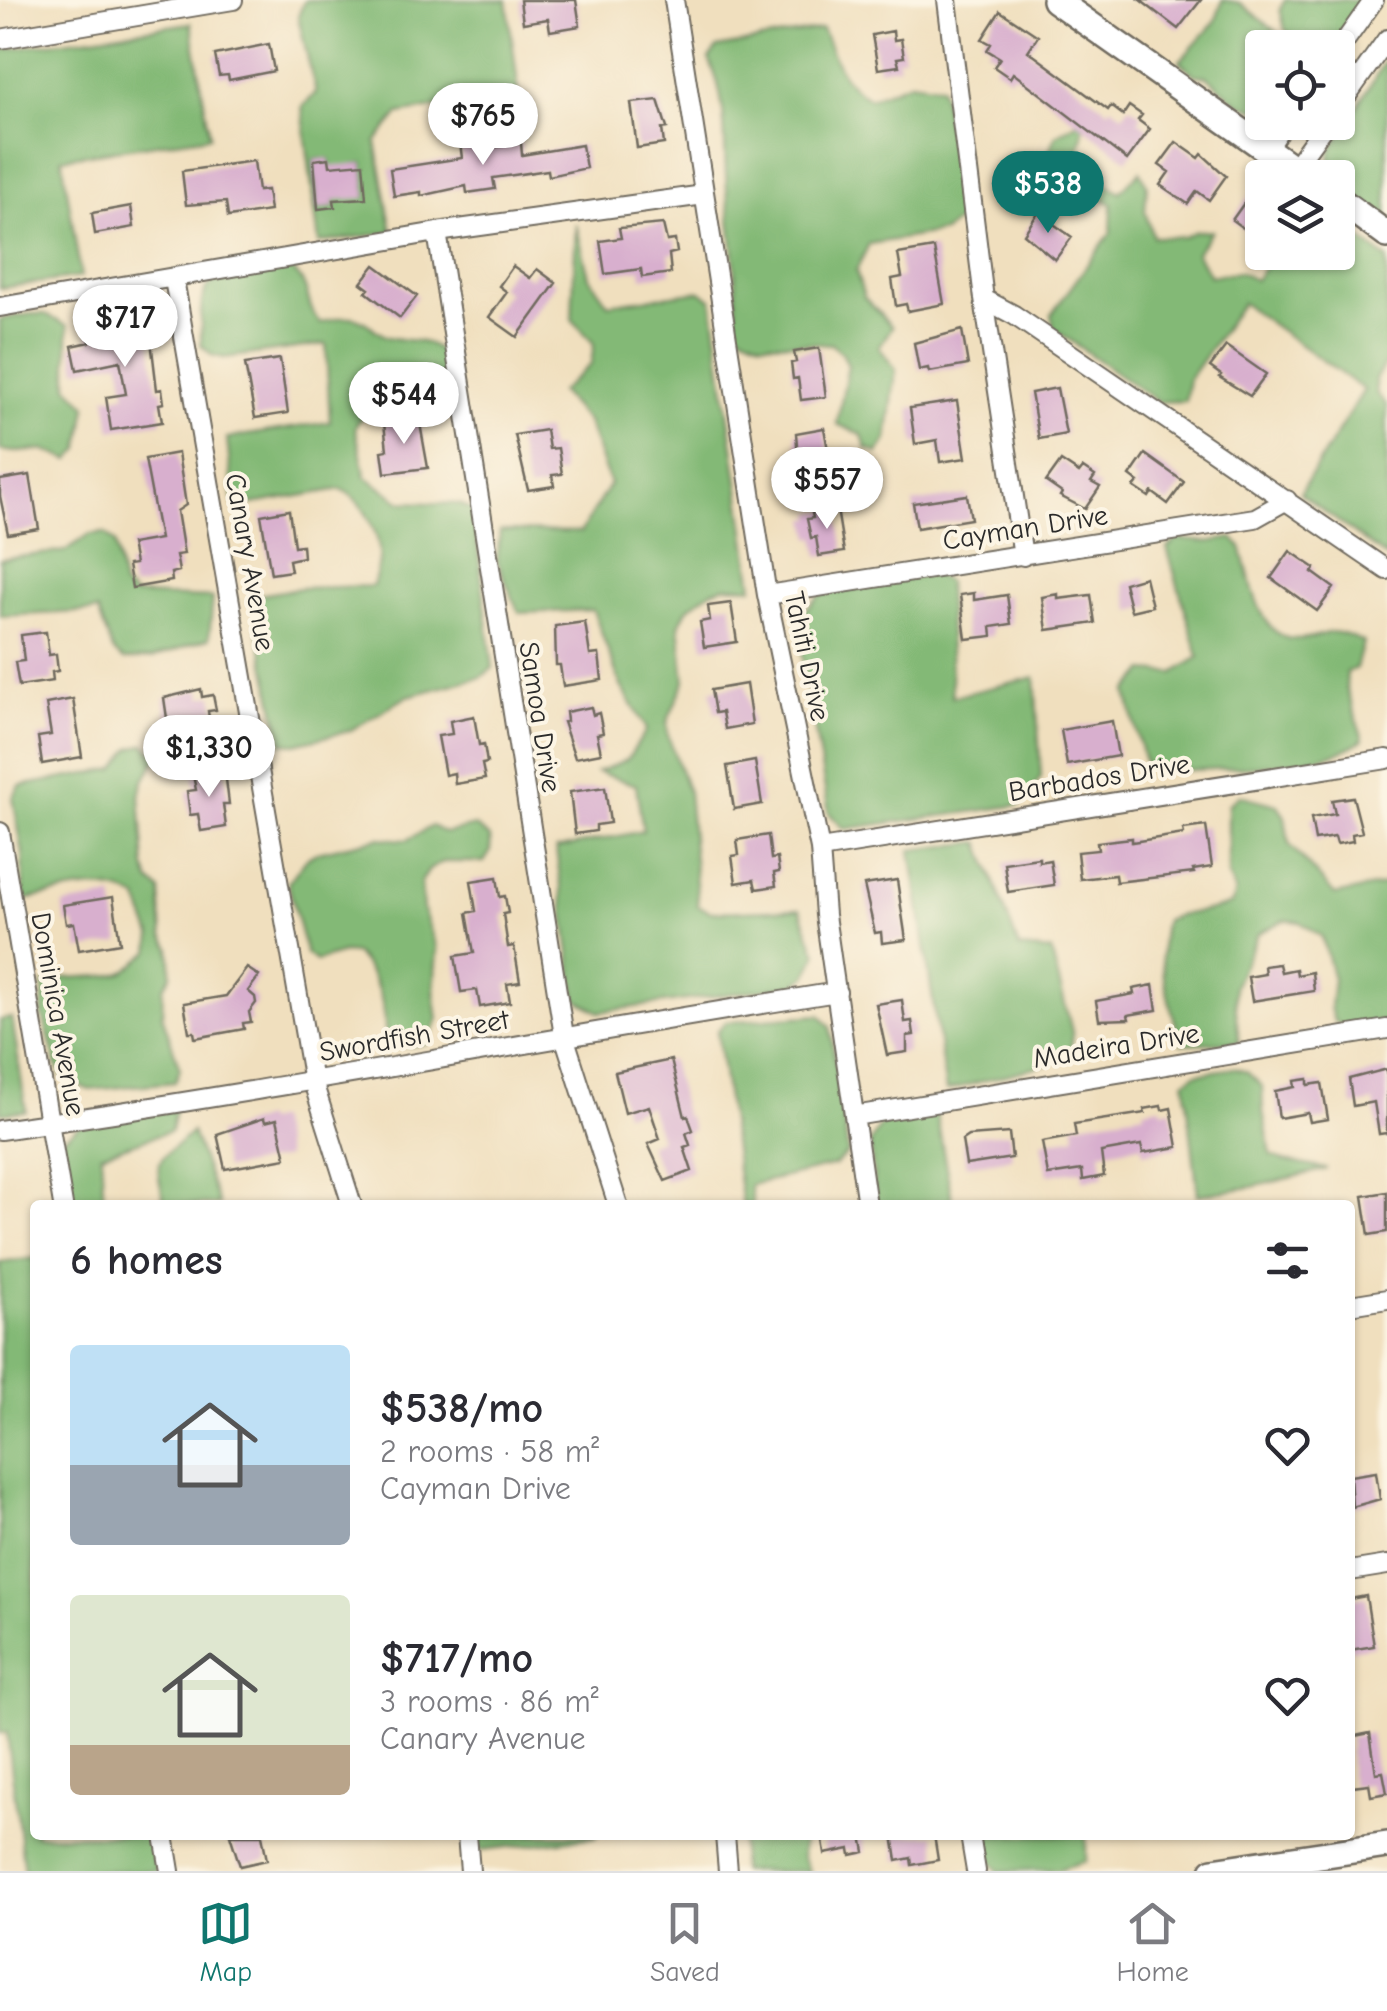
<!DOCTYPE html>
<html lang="en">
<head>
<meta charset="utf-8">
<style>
  :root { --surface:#fff; --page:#f7f7f7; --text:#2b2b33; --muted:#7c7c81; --line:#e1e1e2; --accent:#0f766e }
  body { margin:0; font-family:"Comic Neue",sans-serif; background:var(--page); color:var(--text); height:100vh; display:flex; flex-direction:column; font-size:38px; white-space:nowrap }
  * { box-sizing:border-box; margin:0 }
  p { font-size:32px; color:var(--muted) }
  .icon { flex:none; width:55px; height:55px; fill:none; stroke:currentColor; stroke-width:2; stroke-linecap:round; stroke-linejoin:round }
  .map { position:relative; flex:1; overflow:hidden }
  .sheet { position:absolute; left:30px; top:1200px; width:1325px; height:640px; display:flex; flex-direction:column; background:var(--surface); border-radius:10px; box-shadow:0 2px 8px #0004 }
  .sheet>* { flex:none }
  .tools { position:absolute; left:1245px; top:30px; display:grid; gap:20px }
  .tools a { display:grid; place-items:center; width:110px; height:110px; border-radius:10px; background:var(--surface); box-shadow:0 2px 8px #0004; font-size:50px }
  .price { position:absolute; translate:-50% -85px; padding:0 22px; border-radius:35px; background:#fff; color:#222; font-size:32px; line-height:65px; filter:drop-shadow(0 2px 5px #0008) }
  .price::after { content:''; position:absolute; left:50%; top:60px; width:30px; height:22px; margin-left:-15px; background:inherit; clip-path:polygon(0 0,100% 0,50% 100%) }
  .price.current { background:var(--accent); color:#fff }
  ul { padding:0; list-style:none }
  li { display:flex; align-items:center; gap:30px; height:250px; padding:0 40px }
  li span { display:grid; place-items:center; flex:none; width:280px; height:200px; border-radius:10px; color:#555 }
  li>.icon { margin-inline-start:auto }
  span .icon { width:120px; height:120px; fill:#fffc; stroke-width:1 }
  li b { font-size:42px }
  h2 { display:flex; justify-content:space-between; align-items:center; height:120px; padding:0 40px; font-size:42px }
  .tab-bar { display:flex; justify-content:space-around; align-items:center; height:140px; border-top:2px solid var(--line); background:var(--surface); font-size:28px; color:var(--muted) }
  .tab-bar a { display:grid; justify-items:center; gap:5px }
  .tab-bar .current { color:var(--accent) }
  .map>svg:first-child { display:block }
</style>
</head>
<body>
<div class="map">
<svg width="1387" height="1871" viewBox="0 0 1387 1871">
  <rect width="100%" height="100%" fill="#fcf5e5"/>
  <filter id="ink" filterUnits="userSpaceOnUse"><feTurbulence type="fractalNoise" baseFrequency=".01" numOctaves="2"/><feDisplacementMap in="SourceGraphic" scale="20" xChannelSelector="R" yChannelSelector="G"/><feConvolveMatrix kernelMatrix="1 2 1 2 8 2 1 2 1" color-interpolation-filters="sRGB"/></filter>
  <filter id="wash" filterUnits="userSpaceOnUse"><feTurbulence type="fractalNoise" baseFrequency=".0048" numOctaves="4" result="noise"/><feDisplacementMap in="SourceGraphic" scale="40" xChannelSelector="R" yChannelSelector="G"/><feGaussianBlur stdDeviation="2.25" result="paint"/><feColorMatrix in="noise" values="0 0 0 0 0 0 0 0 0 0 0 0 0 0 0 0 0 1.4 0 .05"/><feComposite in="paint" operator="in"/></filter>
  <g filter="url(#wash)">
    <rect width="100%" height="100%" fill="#f0dfbe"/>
    <!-- forest -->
    <path fill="#83b976" stroke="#577250" stroke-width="2.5" fill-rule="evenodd" d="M308 0H507L519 93 399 114 376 142 392 232 319 243 302 107 316 93 298 17 304 1ZM329 159 330 170 363 163 366 197H334V207L318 209 314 160Z
      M1223 0 1240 3 1295 47 1262 48V111L1238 103 1207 76 1194 75 1180 61 1215 22Z
      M1285 0H1358C1361 28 1331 39 1309 47L1285 30 1280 9Z
      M191 23 210 136 62 158 81 277 0 288V50Z
      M822 29C833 54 842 87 870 98L910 82 941 86 964 216 943 232 869 244 856 271 864 297 892 327 879 347 896 370 887 440 878 453 866 448 862 435 837 424 848 365 842 353 831 344 761 342 735 331C740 283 731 237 727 190 723 142 729 103 709 59L717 48Z
      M1387 57V215L1381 218 1338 185V178L1331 177 1330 152Z
      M1083 119 1082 139 1074 164 1120 192 1140 171 1147 184 1145 211 1153 237H1184L1196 231H1212L1196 253 1210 276 1239 272 1255 280 1275 253 1338 252V222L1387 259V361L1375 379 1376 393 1387 405V558L1300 493 1364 390 1242 303 1189 379 1185 401 1158 402 1054 329 1051 315 1111 232 1112 204 1063 180 1045 161 1056 135Z
      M576 224 589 277 608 304 701 291 712 300 753 587 725 586 711 591 687 609 679 625 685 681 667 722 668 736 688 792 698 906 711 912 800 909 817 954 807 976 794 985 599 1012 576 999 556 849 643 831 636 785 597 772 627 760 647 729 621 686 593 610 519 613 497 561 500 531 581 532 610 484 587 422 560 392 591 364 594 344 572 319Z
      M287 267C314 283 302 302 320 323 330 320 342 316 352 317 367 319 375 333 388 337 412 343 431 336 447 359L434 399 423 406 364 413 355 427 366 477 402 502 460 504 473 510 493 668 481 677 408 696 349 731 295 744 282 743 253 607 260 595 301 588 373 586C375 578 378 569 379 561 382 535 363 500 341 489L234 507 227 438 330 422 326 344 224 358 212 355 201 345C202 328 198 305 206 290 215 272 268 270 287 267Z
      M31 314H45L68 326V386L87 406 80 449 70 460 44 450 15 452 0 450V319Z
      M105 533 115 543 123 586 134 595 213 598 209 638 153 658 124 660 113 651 98 611 0 616V559L65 551 90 534Z
      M1233 538 1241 547C1249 573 1259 639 1294 639 1330 639 1323 622 1363 642L1356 668 1347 672 1346 687 1363 739C1328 770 1203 768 1154 772L1144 762 1127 692 1145 671 1174 673 1199 657 1167 548 1178 539 1207 542Z
      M933 574 947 582 952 697 1035 677 1041 777 1021 805 844 829 829 813 798 630 803 613 820 595Z
      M145 744 158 757 143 782 140 796 145 867 150 881 160 890 163 936 170 948 171 961V975L163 988 162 1015 180 1069 175 1082 90 1090 64 1080 57 1067 42 1013 44 983C68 973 92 980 117 974 130 971 140 959 150 951L152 936 138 899C103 878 62 893 24 900L23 854 13 798 20 786 115 769 131 748Z
      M1239 795 1278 805 1285 817 1289 844 1335 895 1387 884V1021L1347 1028 1334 1021 1330 1008 1333 979 1322 937 1300 922 1285 920 1258 934 1234 987 1239 1042 1181 1044C1171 1004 1154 962 1165 920 1186 910 1211 914 1232 903L1235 891 1228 876V805Z
      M432 826 445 833 475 826 490 838 491 851 484 862H443L429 870 421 882 423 910 437 949 434 991 438 1020 427 1044 385 1049C387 1011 382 984 356 954L343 953 316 961 306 954 288 883 306 859 318 852 379 838 407 840Z
      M980 842 1019 948 1051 951 1073 1035 1069 1058 946 1091 911 850Z
      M820 1015 830 1027 848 1153 835 1165 750 1185 753 1205H742L717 1031 726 1022Z
      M12 1018 26 1111 0 1113V1020Z
      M1234 1068 1247 1072 1262 1086 1263 1111 1271 1155 1284 1161 1327 1169 1252 1187 1198 1195 1185 1081 1195 1074Z
      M175 1109 171 1131 101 1154 104 1205H73L62 1139 84 1122Z
      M936 1113 953 1205H876L870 1142 886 1118Z
      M192 1132 219 1205H165C153 1154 155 1165 192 1132Z
      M35 1258V1835H149L156 1871H24L7 1732 0 1733V1263Z
      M478 1835H597V1837L479 1850Z
      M741 1835H803L802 1857 809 1871H741Z
      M981 1835H1086V1861L1059 1869 999 1871 985 1852Z"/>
    <g id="blocks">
      <!-- building -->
      <path fill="#d8afce" d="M520 0H576L580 26 550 31 548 19 523 23Z
        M1140 0H1201L1178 29Z
        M1000 11 1038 36 1028 51 1108 110 1111 106 1123 115 1129 106 1142 115 1138 120 1150 129 1127 160 1013 73 1010 78 994 67 1000 58 987 50 991 44 982 39Z
        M893 31 894 40 901 39 904 57 897 58 899 66 878 69 872 35Z
        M269 44 274 71 229 80 228 75 219 76 215 55Z
        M658 100 667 128 662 129 664 144 637 148 631 103Z
        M487 139 489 148 521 143 522 155 582 145 586 168 549 176 548 170 493 178 495 189 467 193 466 186 421 196V192L394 196 390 169 462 158 460 143Z
        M1176 142 1199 158 1202 154 1226 176 1209 200 1197 191 1188 204 1160 185 1169 172 1159 165Z
        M329 158 330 166 363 163 366 198 334 200 335 207 318 209 314 160Z
        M254 161 258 191 267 190 270 211 228 217 226 202 186 205 182 171Z
        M1249 196 1262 205V242L1232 220Z
        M131 206 134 227 95 234 92 213Z
        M1038 213 1072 237 1055 260 1024 234Z
        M663 224 667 241 675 240 677 252 669 254 671 273 642 277 641 269 605 274 600 241 621 238 619 228Z
        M934 248 944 304 908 311 906 304 896 306 892 279 902 277 898 254Z
        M375 265 417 296 400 318 366 292 369 289 361 283Z
        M513 266 530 278 537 269 556 283 517 337 489 317 507 292 499 286Z
        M125 316 127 325 144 321 147 333 150 332 157 390 162 389 164 403 159 404 162 422 111 430 106 397 126 394 120 361 77 370 72 346 90 342 87 324Z
        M962 330 968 365 929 372 928 368 919 370 914 343Z
        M1226 346 1266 374 1250 396 1219 377 1221 375 1210 367Z
        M819 348 826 397 801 400 798 378 793 379 791 363 796 362 794 352Z
        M280 359 288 413 255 418 245 364Z
        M1057 388 1066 434 1039 439 1031 393Z
        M957 401 966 458 940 462 937 440 915 444 910 408Z
        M419 418 428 468 385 473 382 451 387 450 384 423Z
        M824 428 832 472 803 477 802 468 799 469 796 433Z
        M546 430 549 449 558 448 562 474 552 475 554 486 528 490 515 435Z
        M178 453 186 505 177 511 184 554 176 555 179 571 171 573 172 581 132 588 128 565 135 564 131 544 160 539 145 459Z
        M1145 454 1184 482 1168 504 1152 492 1149 497 1134 487 1138 482 1130 476Z
        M1061 461 1079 473 1083 468 1095 476 1091 482 1100 487 1085 509 1060 496 1062 493 1046 482Z
        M30 475 39 529 8 534 0 496V480Z
        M967 495 971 519 917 528 913 503Z
        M837 509 844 552 819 556 816 537 811 538 807 519 813 518 812 513Z
        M289 510 294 546 302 545 303 557 289 560 291 571 271 574 261 515Z
        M1290 551 1315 568 1312 572 1334 588 1317 611 1271 578Z
        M1145 577 1152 606 1131 611 1124 583Z
        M974 593V600L1007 595 1011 624 991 627 992 636 966 639 960 595Z
        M1058 594V599L1091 595 1095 623 1047 630 1042 597Z
        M731 603 737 642 704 647 700 622 710 620 708 606Z
        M585 622 590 655 599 654 602 680 563 686 560 665H556L555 626Z
        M46 632 49 655 56 654 58 671 52 672 53 681 19 686 15 662 24 661 21 635Z
        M746 684 752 724 725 729 722 712 715 713 711 690Z
        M201 689 202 697 213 695 216 710 208 711 211 732 187 735 185 723 168 725 164 698Z
        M73 699 82 757 42 764 38 737 51 735 46 704Z
        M591 707 593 715 599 713 603 733 597 734 601 753 575 758 563 722 567 721 566 712Z
        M474 716 479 745 484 744 487 763 482 764 485 779 455 784 454 773 445 775 438 736 452 734 450 721Z
        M1112 721 1118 756 1067 765 1061 730Z
        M755 761 762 804 734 809 727 766Z
        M225 771 229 804H223L226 827 201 831 198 814 190 815 187 791 196 790 193 775Z
        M605 787 610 823 596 825V831L575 834 570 792Z
        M1353 797 1362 832 1352 834 1353 841 1337 844 1335 837 1315 840 1311 818 1335 814 1332 800Z
        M1206 826 1212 867 1193 870 1194 873 1116 882 1115 875 1080 879 1077 852 1098 850 1097 842 1132 838V842L1184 834 1183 829Z
        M768 835 771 859 777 858 779 872 774 873 776 886 756 889 754 880 736 883 732 856 739 855 737 840Z
        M1039 858V862L1050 860 1054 885 1008 892 1004 863Z
        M497 877 500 897 505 896 508 913 503 914 508 947 514 946 520 982 507 984 510 1002 480 1007 477 990 461 992 455 956 474 953 467 913 476 911 471 881Z
        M897 880 906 940 882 943 881 932 875 933 864 885Z
        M113 897 120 943 79 950 74 923 66 924 63 905Z
        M1279 964 1281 972 1296 969 1297 975 1312 972 1314 991 1252 1001 1248 977 1265 974 1264 966Z
        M247 968 259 976 248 991 255 997 256 1003 249 1012 251 1022 243 1023 244 1029 195 1038 194 1032H189L184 1003 226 996Z
        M1153 985 1157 1010 1128 1015 1129 1019 1099 1020 1096 1001 1134 994 1133 989Z
        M902 1000 905 1022 912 1021 914 1035 907 1036V1052L887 1055 876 1004Z
        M671 1060 685 1117 688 1116 693 1130 686 1133 690 1145 684 1147 692 1171 665 1181 648 1144 660 1139 649 1106 625 1113 615 1072Z
        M1387 1069V1133L1379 1134 1374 1102 1353 1106 1349 1079Z
        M1308 1079V1085L1322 1083 1328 1119 1310 1122 1308 1113 1279 1118 1275 1091 1295 1087 1294 1081Z
        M1161 1106 1162 1110 1171 1108 1178 1147 1143 1153 1141 1145 1101 1152 1104 1176 1083 1180 1082 1170 1048 1175 1042 1142 1076 1136 1074 1124 1145 1113 1144 1109Z
        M264 1118 265 1122 277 1119 286 1158 225 1169 217 1134Z
        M1009 1133 1012 1158 966 1165 962 1140 968 1136Z
        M1387 1192V1232L1369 1235 1363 1196Z
        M1376 1472 1380 1499 1352 1507 1350 1476Z
        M1366 1596 1374 1646 1350 1650V1599Z
        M1370 1733 1376 1773 1383 1772 1387 1793 1371 1796 1369 1784 1352 1786 1350 1775V1737Z
        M230 1835H262L267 1860 240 1866Z
        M822 1835H862L865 1852 851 1855 850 1849 825 1854Z
        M893 1835H934L938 1860 912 1865 911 1858 897 1861Z"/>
    </g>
  </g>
  <g filter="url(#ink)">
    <use href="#blocks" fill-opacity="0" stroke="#706a5e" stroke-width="2.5"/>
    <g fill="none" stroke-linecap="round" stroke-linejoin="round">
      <!-- street casing -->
      <g stroke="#706a5e" stroke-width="22">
        <path id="street" d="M674 0 767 595 820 849 825 915 867 1205
          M947 0 984 299 1023 556
          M0 39 233 0
          M1338 51 1374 0
          M1338 108 1387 39
          M1266 149 1285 122
          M1294 168 1327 122
          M437 232 564 1036 618 1205
          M174 279 313 1082 352 1205
          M984 299 1014 315 1387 570
          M0 307 437 232 704 195
          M767 595 1255 518 1287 500
          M0 832 63 1205
          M820 849 1387 759
          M854 1116 1387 1029
          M0 1130C280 1090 558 1036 837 992
          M1350 1305 1387 1299
          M1350 1571 1387 1565
          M164 1835 170 1871
          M467 1835 470 1871
          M725 1835 728 1871
          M970 1835 976 1871"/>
      </g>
      <!-- secondary casing -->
      <g stroke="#706a5e" stroke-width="30">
        <path id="secondary" d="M1055 0 1307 178
          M1338 199 1387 235
          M1213 1871 1387 1845"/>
      </g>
      <!-- street -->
      <use href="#street" stroke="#fff" stroke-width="18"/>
      <!-- secondary -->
      <use href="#secondary" stroke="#fff" stroke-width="25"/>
    </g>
  </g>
  <g text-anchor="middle" stroke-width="8" stroke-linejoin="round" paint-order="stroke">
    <!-- street labels -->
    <g font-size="28" fill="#2b2b2b" stroke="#fcf5e5">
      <text transform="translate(1025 527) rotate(-9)" y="10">Cayman Drive</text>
      <text transform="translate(251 562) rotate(80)" y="10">Canary Avenue</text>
      <text transform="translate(808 656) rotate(78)" y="10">Tahiti Drive</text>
      <text transform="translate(541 717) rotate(81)" y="10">Samoa Drive</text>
      <text transform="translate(1099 777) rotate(-9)" y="10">Barbados Drive</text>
      <text transform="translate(59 1014) rotate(80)" y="10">Dominica Avenue</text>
      <text transform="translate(414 1035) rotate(-10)" y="10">Swordfish Street</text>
      <text transform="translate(1116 1045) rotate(-9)" y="10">Madeira Drive</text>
    </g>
  </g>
</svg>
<div class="tools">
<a><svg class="icon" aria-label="locate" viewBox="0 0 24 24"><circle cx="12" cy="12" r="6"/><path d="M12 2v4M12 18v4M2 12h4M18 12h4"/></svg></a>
<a><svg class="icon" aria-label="layers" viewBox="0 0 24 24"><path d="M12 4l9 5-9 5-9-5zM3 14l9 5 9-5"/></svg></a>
</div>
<b class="price" style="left:483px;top:168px">$765</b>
<b class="price current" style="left:1048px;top:236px">$538</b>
<b class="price" style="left:125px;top:370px">$717</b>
<b class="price" style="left:404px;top:447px">$544</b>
<b class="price" style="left:827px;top:532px">$557</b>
<b class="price" style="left:209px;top:800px">$1,330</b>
<section class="sheet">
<h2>6 homes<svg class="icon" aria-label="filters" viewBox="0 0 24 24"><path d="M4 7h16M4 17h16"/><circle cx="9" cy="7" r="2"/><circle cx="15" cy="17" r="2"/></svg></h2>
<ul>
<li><span style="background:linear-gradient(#bfe0f5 60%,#9aa5b1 0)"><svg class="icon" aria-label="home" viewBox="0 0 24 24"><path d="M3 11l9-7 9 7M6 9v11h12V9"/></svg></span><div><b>$538/mo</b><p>2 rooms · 58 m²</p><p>Cayman Drive</p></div><svg class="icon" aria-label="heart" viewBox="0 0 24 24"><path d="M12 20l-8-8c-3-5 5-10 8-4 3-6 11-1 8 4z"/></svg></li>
<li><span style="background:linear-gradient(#dfe7d0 75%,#b9a48a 0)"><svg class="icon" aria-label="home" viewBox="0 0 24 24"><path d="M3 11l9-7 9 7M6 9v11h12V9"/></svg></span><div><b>$717/mo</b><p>3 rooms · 86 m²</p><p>Canary Avenue</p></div><svg class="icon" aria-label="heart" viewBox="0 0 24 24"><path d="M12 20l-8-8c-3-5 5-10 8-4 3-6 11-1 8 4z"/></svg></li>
</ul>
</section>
</div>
<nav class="tab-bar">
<a class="current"><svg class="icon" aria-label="map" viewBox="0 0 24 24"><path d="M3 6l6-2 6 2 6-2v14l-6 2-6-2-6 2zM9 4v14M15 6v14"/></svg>Map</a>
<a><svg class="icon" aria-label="saved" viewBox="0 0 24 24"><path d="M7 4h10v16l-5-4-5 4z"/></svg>Saved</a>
<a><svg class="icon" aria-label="home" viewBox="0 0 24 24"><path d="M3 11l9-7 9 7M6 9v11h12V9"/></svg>Home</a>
</nav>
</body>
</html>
